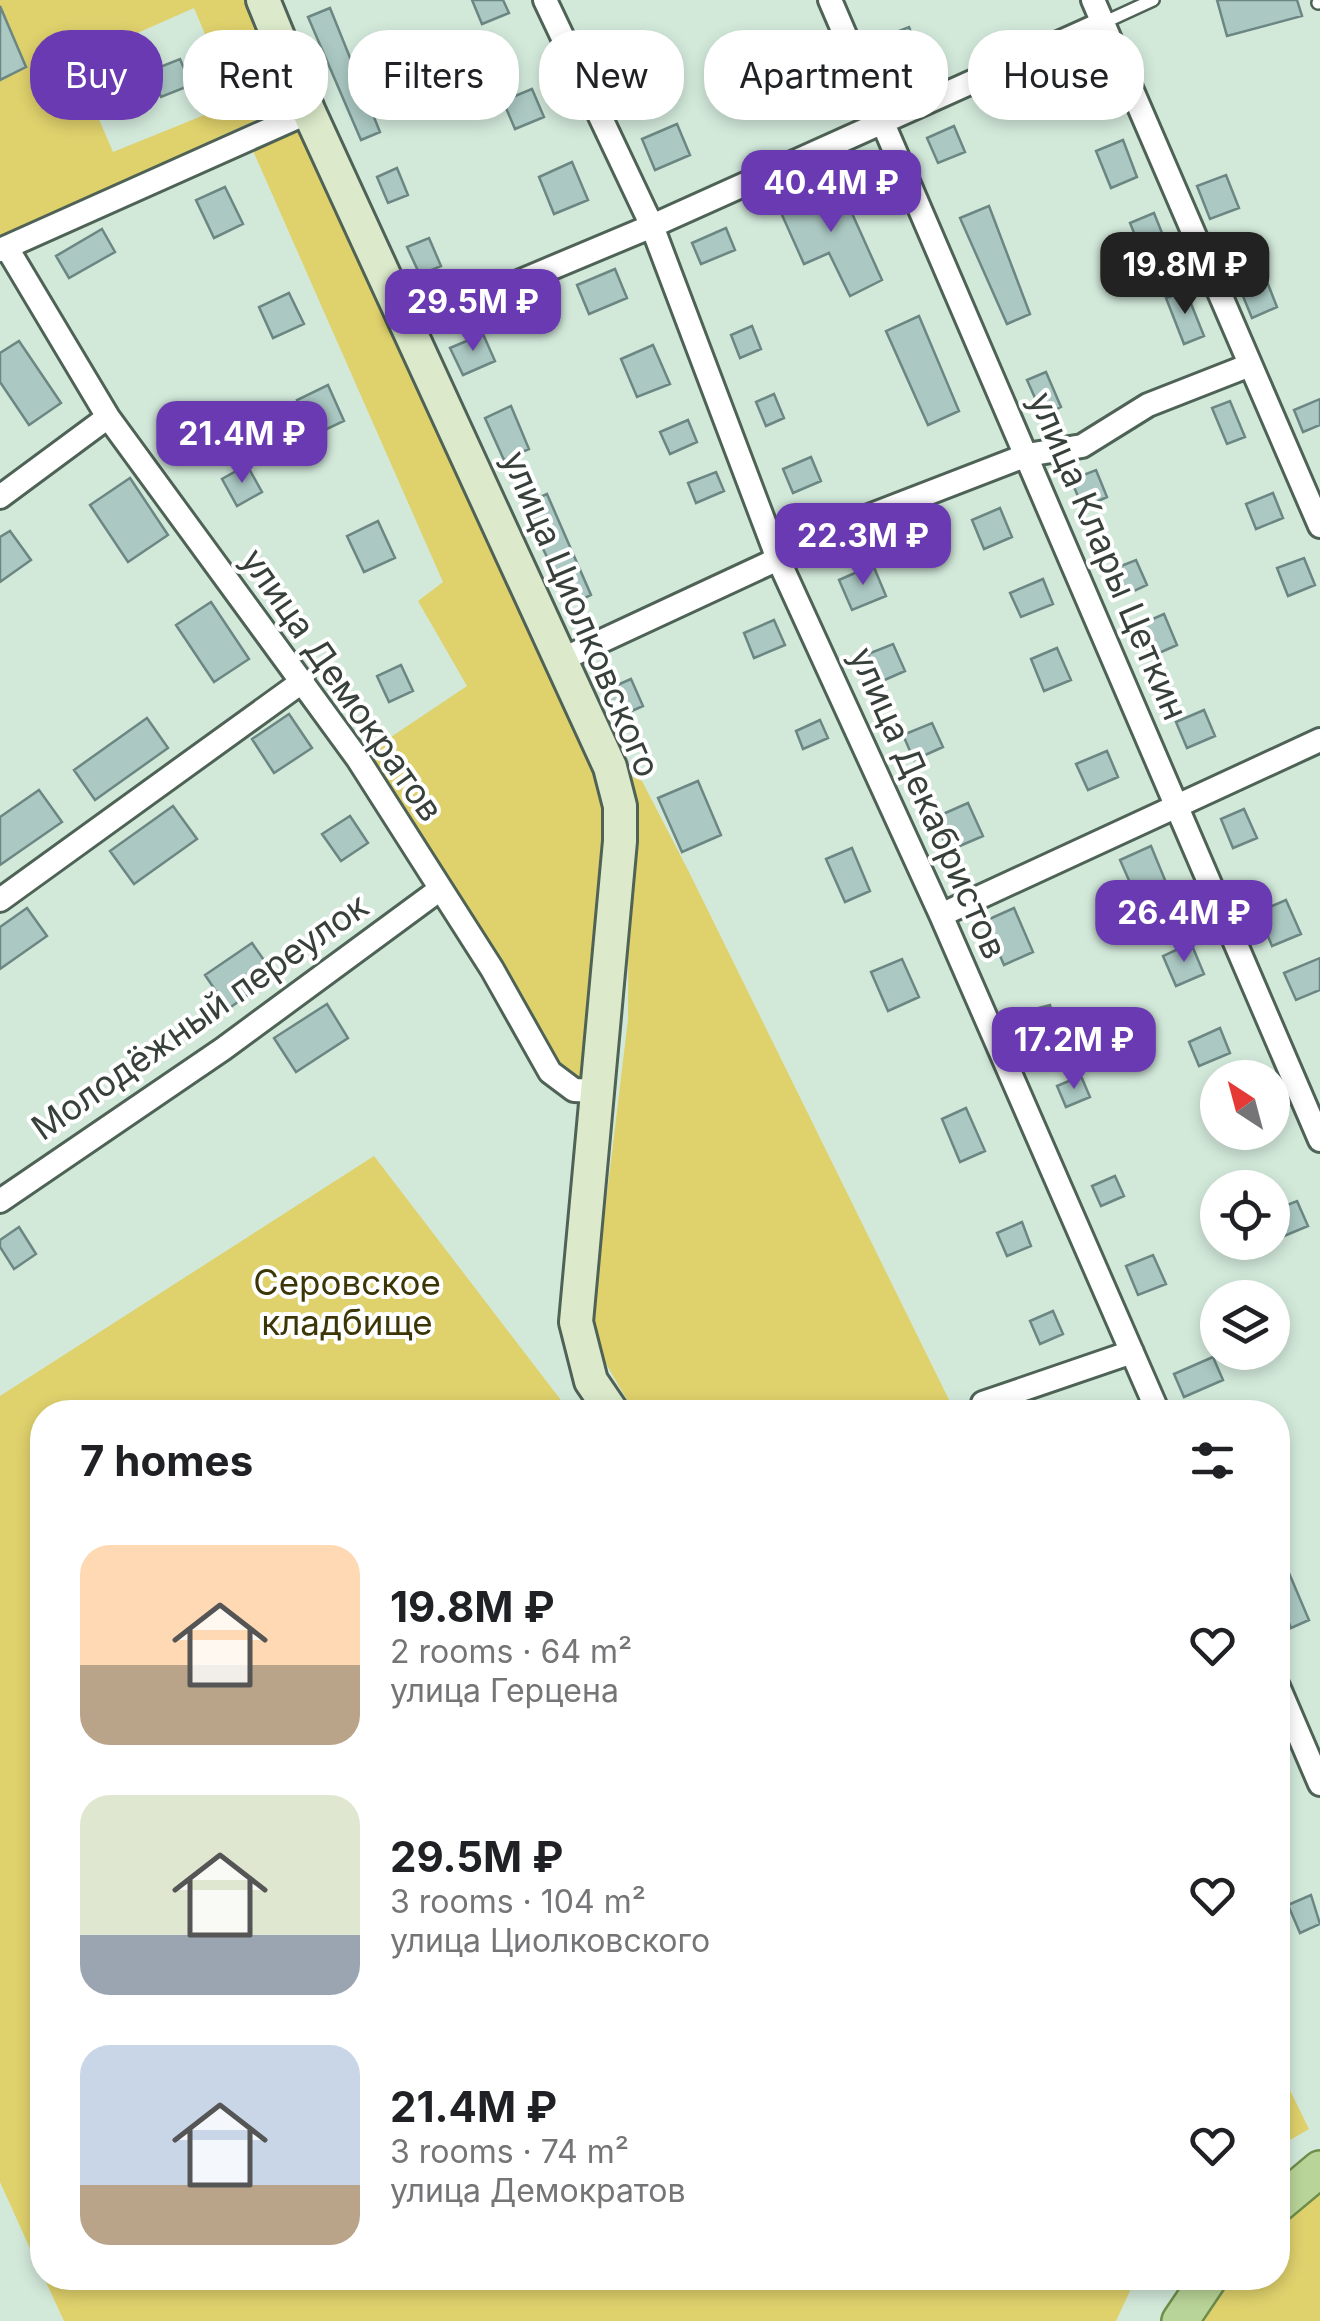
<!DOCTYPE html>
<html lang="en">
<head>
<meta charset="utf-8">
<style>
  :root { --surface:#fff; --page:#f6f6f6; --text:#202124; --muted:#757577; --accent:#693ab2 }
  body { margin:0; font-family:Inter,sans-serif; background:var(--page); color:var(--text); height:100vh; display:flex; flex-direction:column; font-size:38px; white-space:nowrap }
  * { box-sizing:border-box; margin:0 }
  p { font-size:32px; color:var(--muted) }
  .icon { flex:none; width:55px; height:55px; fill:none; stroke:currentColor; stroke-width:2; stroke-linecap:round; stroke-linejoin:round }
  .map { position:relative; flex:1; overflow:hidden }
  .details { position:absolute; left:30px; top:1400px; width:1260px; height:890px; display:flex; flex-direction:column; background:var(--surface); border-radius:40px; box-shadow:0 5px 15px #0003 }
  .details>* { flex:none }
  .top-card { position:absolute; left:30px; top:30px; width:1260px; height:90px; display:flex; gap:20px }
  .needle { width:65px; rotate:324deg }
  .tools { position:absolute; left:1200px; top:1060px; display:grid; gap:20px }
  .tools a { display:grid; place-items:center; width:90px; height:90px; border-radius:50%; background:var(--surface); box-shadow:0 5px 15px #0003; font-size:50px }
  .price { position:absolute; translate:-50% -85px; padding:0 22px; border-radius:20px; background:var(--accent); color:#fff; font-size:32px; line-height:65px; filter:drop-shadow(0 2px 5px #0008) }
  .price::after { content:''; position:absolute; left:50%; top:60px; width:30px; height:22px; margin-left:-15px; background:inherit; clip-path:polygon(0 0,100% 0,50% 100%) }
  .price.on { background:#222; color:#fff }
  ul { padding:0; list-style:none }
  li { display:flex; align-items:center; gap:30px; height:250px; padding:0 50px }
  li span { display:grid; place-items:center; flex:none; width:280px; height:200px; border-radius:30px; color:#555 }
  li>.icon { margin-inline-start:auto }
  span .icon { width:120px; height:120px; fill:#fffc; stroke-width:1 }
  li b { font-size:42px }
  h2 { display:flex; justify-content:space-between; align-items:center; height:120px; padding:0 50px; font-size:42px }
  .tag { padding:0 35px; border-radius:40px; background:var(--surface); box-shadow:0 5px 15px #0003; font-size:35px; line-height:90px }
  .tag.on { background:var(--accent); color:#fff }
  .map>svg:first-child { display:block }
</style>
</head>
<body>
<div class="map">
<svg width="1320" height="2321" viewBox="0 0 1320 2321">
  <rect width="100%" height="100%" fill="#d2e9da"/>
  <!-- green -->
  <path fill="#dfd16c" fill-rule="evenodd" d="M0 0H251L291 104 0 237ZM194 8 234 103 113 152 74 61Z
    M309 112 610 767 597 1091 574 1090 358 759 467 686 418 601 443 582 247 137Z
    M629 775 642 781 688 870 955 1412H634L590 1336 628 1019Z
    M374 1156 570 1412H42V2275L0 2182V1396Z
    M1278 2066 1309 2129 1278 2147Z
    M1320 2169V2321H1181L1209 2278H1278V2204Z
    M44 2278H1136L1116 2321H64Z"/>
  <!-- building -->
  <path fill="#abc8c3" stroke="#6c8783" stroke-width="2.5" d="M472 0H503L509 13 482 24Z
    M1217 0H1297L1302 16 1227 36Z
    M0 6 26 67 0 80Z
    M330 8 380 132 361 140 308 17Z
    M909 27 920 55 888 68 876 40Z
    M631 43 642 68 620 78 609 52Z
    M180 59 191 85 161 97 150 71Z
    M1085 66 1098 98 1069 110 1056 77Z
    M816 72 827 98 797 111 786 84Z
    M532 89 544 117 515 129 503 101Z
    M677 124 690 155 655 170 642 139Z
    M954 126 965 152 938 163 927 138Z
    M1123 140 1137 177 1111 188 1096 151Z
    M572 162 588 200 554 214 539 177Z
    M397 168 408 195 388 203 377 177Z
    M1226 175 1239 208 1210 219 1197 186Z
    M837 180 882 280 850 296 829 253 804 264 778 206Z
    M225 187 243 224 214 238 196 200Z
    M989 206 1030 314 1007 324 960 218Z
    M1154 213 1170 253 1146 262 1130 223Z
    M726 228 735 250 701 264 692 243Z
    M102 229 115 252 69 278 56 256Z
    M429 238 441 266 420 275 407 247Z
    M615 269 627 298 589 314 577 285Z
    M1264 274 1277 307 1252 318 1238 284Z
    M1186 291 1204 336 1184 344 1166 298Z
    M289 293 304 324 273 338 259 307Z
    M919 316 959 411 928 425 886 331Z
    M752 326 761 349 740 358 731 335Z
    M483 334 495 361 463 375 450 348Z
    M19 341 61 403 29 425 0 382V353Z
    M653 345 670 384 637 397 621 359Z
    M1046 372 1061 407 1043 416 1027 380Z
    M328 385 344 421 314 435 297 400Z
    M774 394 784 418 766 426 756 402Z
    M1320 399V425L1303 432 1294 410Z
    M1230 401 1245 437 1227 444 1212 408Z
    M511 406 529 449 504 460 485 418Z
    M688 420 697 442 670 454 660 432Z
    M811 457 821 481 793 493 783 469Z
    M247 465 262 492 237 506 222 479Z
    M1096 470 1107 497 1083 508 1071 480Z
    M716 472 724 491 696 503 688 483Z
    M130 478 168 535 128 562 90 505Z
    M1273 493 1283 518 1256 529 1246 504Z
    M547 494 591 595 570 605 522 505Z
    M1000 508 1012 537 984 549 972 520Z
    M378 521 395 558 364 572 347 536Z
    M10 531 31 560 0 582V537Z
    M1304 558 1315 585 1288 596 1277 568Z
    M1136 560 1147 585 1123 596 1111 570Z
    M873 565 886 596 852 610 839 580Z
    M1043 579 1053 604 1021 617 1010 593Z
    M211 602 249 659 214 682 176 625Z
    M1164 614 1177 645 1150 657 1137 626Z
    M774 620 785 645 754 658 744 633Z
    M893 644 905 671 880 682 868 654Z
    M1057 648 1071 680 1044 691 1031 659Z
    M401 665 413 691 389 702 377 676Z
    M631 679 643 706 618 717 606 690Z
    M1204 710 1215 736 1187 748 1176 722Z
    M289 714 312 748 274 773 252 739Z
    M147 718 168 748 95 800 74 770Z
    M820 720 828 738 803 749 796 731Z
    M932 723 943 747 914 760 903 735Z
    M1107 751 1118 777 1088 790 1076 764Z
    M698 781 721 835 682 852 658 798Z
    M39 790 62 822 0 865V817Z
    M968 803 983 836 948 851 934 818Z
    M173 806 197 839 134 884 110 851Z
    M1244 809 1257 838 1233 848 1221 819Z
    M350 816 368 843 341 861 322 834Z
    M1151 846 1165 880 1135 894 1120 860Z
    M852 848 870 891 845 902 826 859Z
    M1286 900 1301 934 1272 946 1258 912Z
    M27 908 47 936 0 969V927Z
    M1014 908 1033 952 1004 965 985 921Z
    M252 943 275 976 228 1009 205 975Z
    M1191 943 1204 974 1176 986 1163 956Z
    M1320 958V990L1296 1000 1284 973Z
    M902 959 919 997 888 1011 871 972Z
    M327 1004 348 1038 296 1072 274 1038Z
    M1050 1005 1060 1040 1030 1048 1020 1013Z
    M1220 1028 1230 1053 1199 1066 1189 1042Z
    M1081 1076 1090 1097 1066 1107 1057 1086Z
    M966 1108 985 1151 960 1162 942 1119Z
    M1115 1176 1124 1196 1101 1206 1092 1186Z
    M1297 1201 1308 1226 1277 1239 1272 1211Z
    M1022 1222 1031 1246 1007 1256 997 1233Z
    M19 1227 36 1254 14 1269 0 1247V1240Z
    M1153 1255 1166 1284 1138 1295 1126 1266Z
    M1053 1311 1063 1334 1040 1344 1030 1321Z
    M1213 1357 1223 1380 1184 1397 1174 1374Z
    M1289 1573 1309 1620 1291 1628 1278 1596V1578Z
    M1311 1895 1320 1924 1300 1933 1288 1905Z"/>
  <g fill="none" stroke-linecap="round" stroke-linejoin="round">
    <!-- service casing -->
    <g stroke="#4e6256" stroke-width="16">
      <path id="service" d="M1318 3 1320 2
        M1103 23 1153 0"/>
    </g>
    <!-- minor casing -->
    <g stroke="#4e6256" stroke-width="28">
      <path id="minor" d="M545 0 652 226 778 559 941 915 1158 1412
        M830 0 1320 1140
        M1093 0 1320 526
        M7 248 108 417 358 759 492 969 550 1072 574 1090 597 1091
        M0 250 309 112
        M411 327 652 226 1103 23
        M0 497 108 417
        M563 659 778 559 794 545 1027 455 1082 446 1148 405 1250 365
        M0 900 303 681
        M941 915 1320 740
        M0 1201 223 1049 439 890
        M983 1403 1132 1352
        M1278 1686 1320 1784"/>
    </g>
    <!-- secondary casing -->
    <g stroke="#4e6256" stroke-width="38">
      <path id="secondary" d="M263 0 309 112 610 767 620 806V841L576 1322 591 1381 612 1412"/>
    </g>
    <!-- primary casing -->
    <g stroke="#6d8e4a" stroke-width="40">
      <path id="primary" d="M1278 2204 1320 2169
        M1180 2321 1209 2278"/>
    </g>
    <!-- service -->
    <use href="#service" stroke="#fff" stroke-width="11"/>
    <!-- minor -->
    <use href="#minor" stroke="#fff" stroke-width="22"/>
    <!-- secondary -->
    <use href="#secondary" stroke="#dceacb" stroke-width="32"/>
    <!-- primary -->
    <use href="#primary" stroke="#b9d498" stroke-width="35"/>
  </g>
  <g text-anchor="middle" stroke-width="8" stroke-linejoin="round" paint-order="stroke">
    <!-- street labels -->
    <g font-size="35" fill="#37403a" stroke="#fff">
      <text transform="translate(1108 556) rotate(67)" y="12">улица Клары Цеткин</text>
      <text transform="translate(581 614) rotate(67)" y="12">улица Циолковского</text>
      <text transform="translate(342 685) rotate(55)" y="12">улица Демократов</text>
      <text transform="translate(928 803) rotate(66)" y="12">улица Декабристов</text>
      <text transform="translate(200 1017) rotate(-35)" y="12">Молодёжный переулок</text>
    </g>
    <!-- park labels -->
    <g font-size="35" fill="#3c3607" stroke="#fff">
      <text x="347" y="1295">Серовское<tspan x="347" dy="40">кладбище</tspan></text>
    </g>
  </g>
</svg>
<div class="tools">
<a><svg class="needle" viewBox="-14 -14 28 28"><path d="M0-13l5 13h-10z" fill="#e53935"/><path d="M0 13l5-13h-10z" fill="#757577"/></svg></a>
<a><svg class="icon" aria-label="locate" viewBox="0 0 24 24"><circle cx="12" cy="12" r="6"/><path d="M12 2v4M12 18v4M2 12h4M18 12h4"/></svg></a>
<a><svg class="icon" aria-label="layers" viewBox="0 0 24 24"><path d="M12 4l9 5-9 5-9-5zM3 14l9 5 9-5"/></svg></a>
</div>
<b class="price" style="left:831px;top:235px">40.4M ₽</b>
<b class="price on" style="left:1185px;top:317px">19.8M ₽</b>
<b class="price" style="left:473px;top:354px">29.5M ₽</b>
<b class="price" style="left:242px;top:486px">21.4M ₽</b>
<b class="price" style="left:863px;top:588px">22.3M ₽</b>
<b class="price" style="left:1184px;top:965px">26.4M ₽</b>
<b class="price" style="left:1074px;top:1092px">17.2M ₽</b>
<div class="top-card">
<a class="tag on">Buy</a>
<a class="tag">Rent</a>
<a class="tag">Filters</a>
<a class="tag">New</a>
<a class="tag">Apartment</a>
<a class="tag">House</a>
</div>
<section class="details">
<h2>7 homes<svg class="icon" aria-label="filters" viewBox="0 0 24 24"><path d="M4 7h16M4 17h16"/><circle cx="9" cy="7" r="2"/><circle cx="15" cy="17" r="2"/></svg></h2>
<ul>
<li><span style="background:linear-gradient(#ffd9b3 60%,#b9a48a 0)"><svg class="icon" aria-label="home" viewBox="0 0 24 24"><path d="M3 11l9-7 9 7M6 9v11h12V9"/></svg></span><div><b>19.8M ₽</b><p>2 rooms · 64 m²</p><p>улица Герцена</p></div><svg class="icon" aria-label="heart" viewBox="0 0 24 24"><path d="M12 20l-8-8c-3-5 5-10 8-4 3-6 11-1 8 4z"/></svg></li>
<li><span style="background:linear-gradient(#dfe7d0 70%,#9aa5b1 0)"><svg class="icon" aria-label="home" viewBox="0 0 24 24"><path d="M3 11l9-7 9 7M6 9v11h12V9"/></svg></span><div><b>29.5M ₽</b><p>3 rooms · 104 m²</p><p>улица Циолковского</p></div><svg class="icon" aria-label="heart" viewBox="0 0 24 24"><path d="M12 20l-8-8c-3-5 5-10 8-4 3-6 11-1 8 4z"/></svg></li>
<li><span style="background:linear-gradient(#c9d6e8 70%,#b9a48a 0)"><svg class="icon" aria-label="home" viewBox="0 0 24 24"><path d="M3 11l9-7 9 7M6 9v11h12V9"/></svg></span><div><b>21.4M ₽</b><p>3 rooms · 74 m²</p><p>улица Демократов</p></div><svg class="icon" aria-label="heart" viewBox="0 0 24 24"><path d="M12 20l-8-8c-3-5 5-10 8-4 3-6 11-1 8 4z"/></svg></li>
</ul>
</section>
</div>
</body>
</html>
